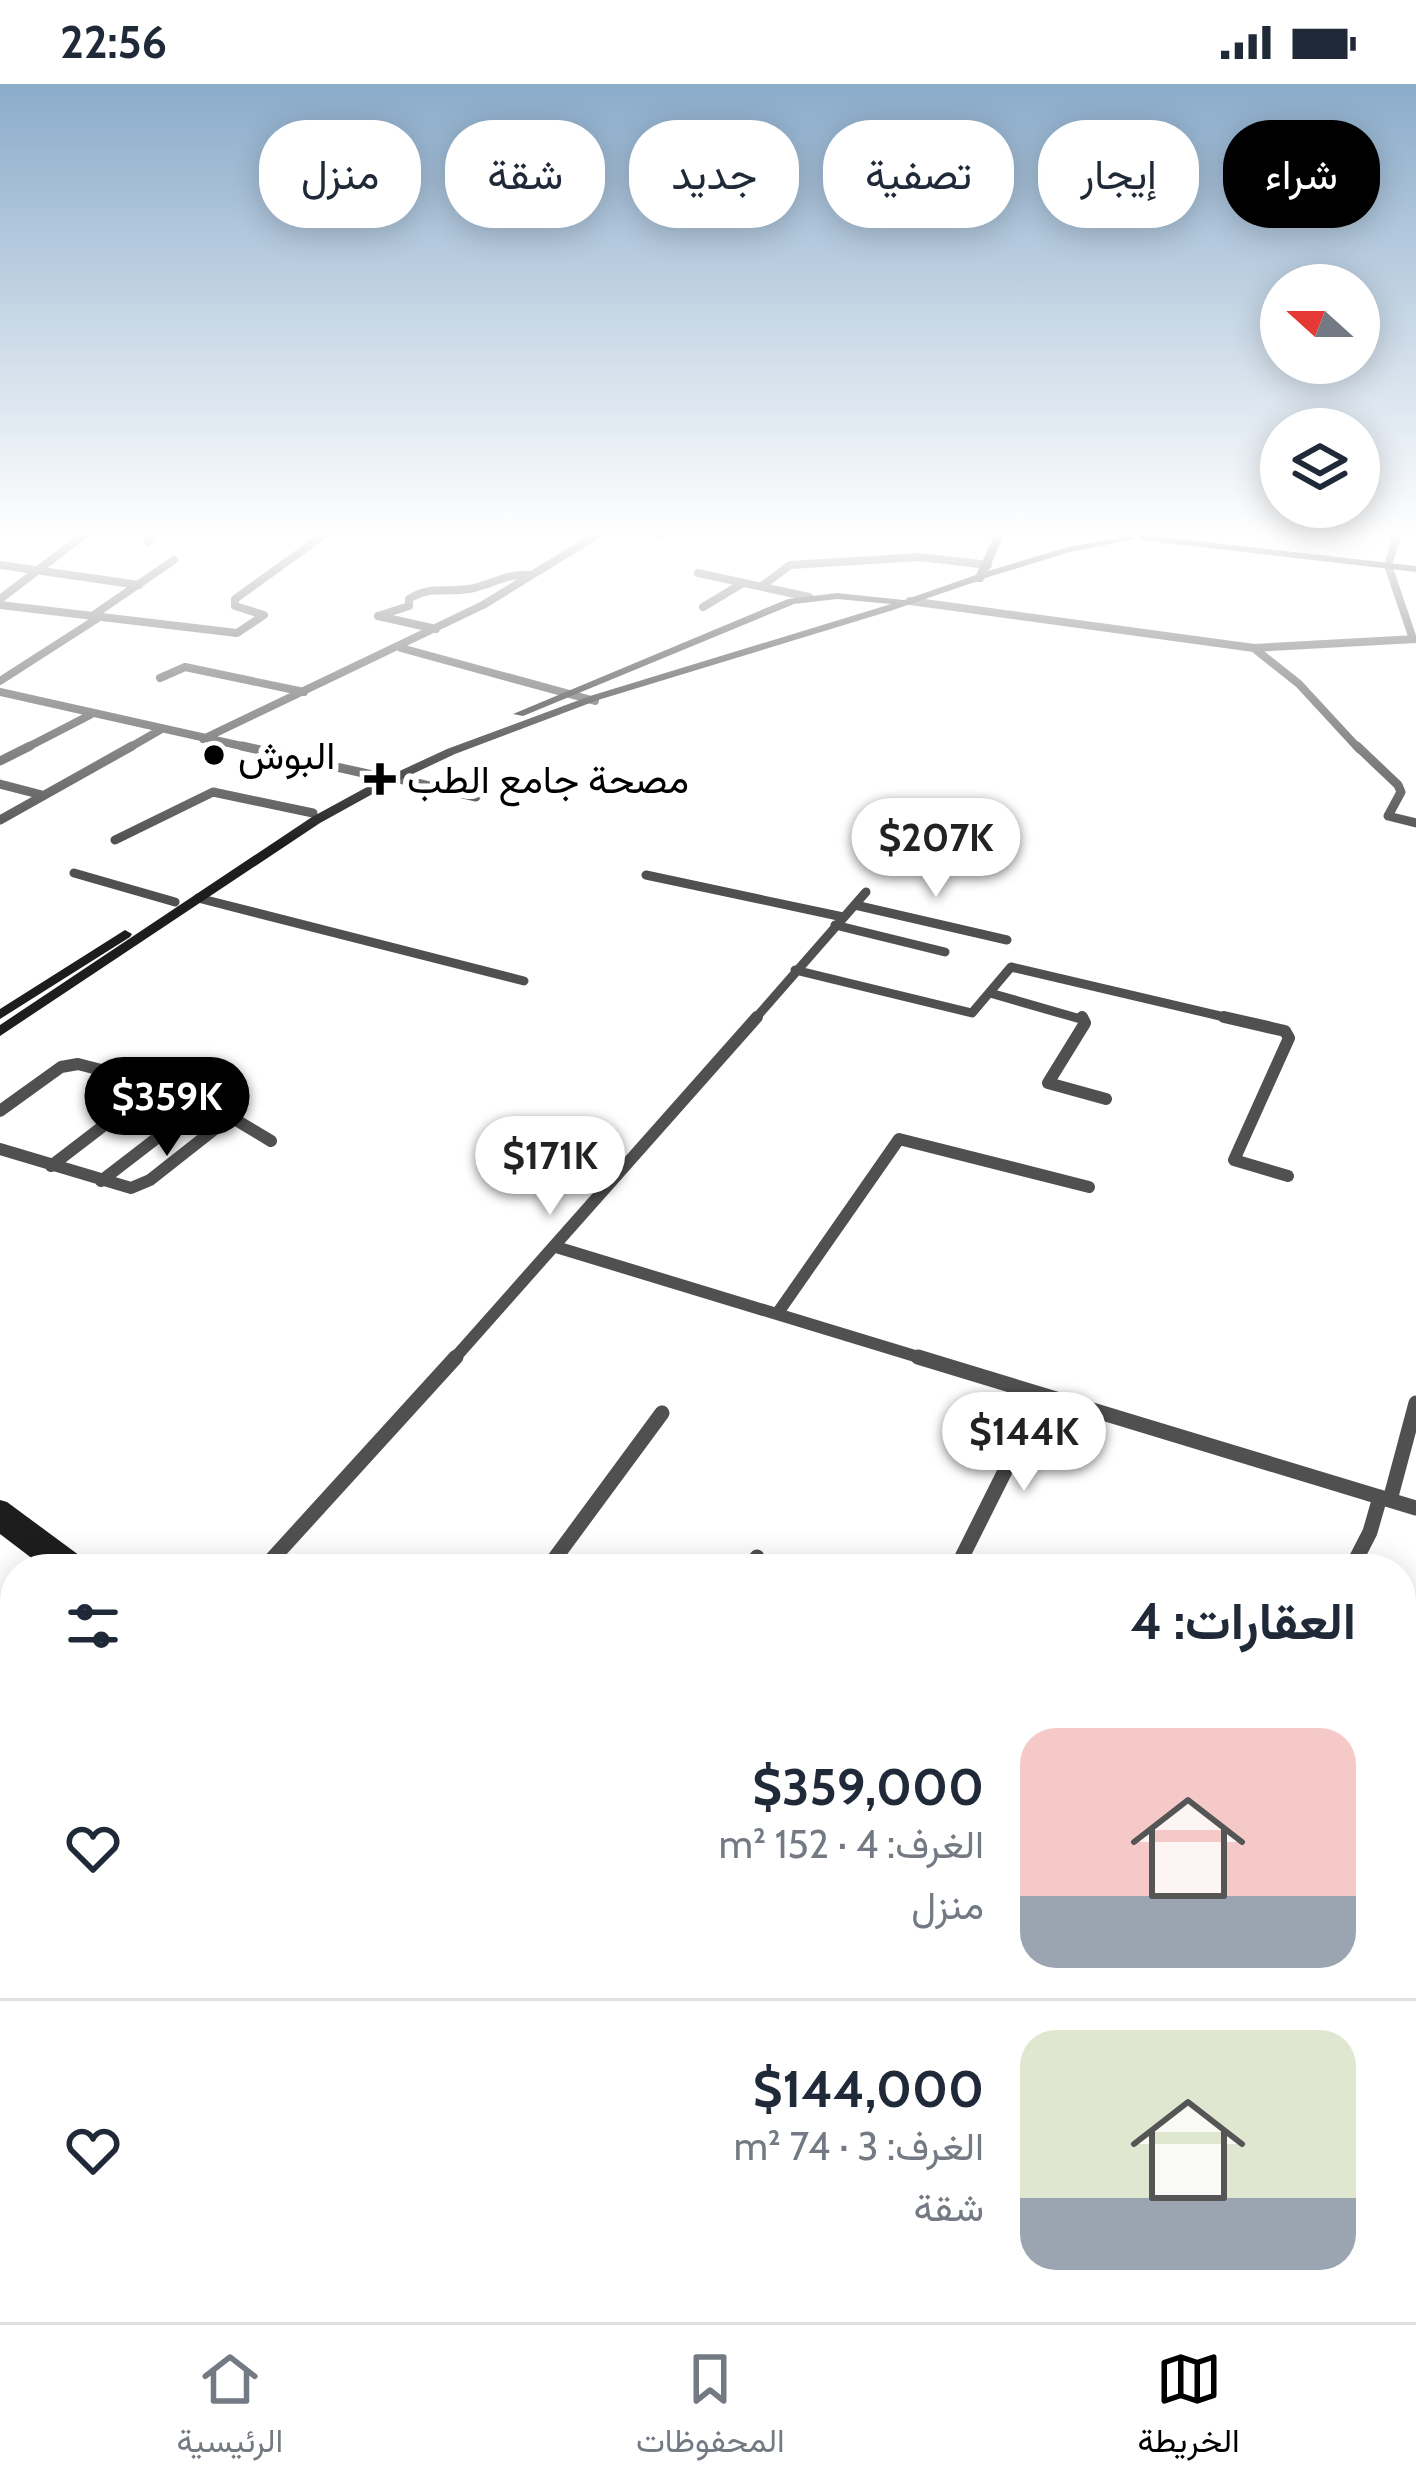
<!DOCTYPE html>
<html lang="ar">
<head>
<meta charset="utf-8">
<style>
  :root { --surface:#fff; --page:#f2f2f3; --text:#1f2937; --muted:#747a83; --line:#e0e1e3; --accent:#000 }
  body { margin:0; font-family:Cabin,Vazirmatn,sans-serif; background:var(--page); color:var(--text); direction:rtl; height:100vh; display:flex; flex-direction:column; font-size:45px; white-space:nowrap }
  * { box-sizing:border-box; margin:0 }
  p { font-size:39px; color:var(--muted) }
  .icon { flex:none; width:66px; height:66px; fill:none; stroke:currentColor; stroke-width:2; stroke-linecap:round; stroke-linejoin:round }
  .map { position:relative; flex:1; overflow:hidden; direction:ltr }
  .side { position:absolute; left:0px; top:1470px; width:1416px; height:768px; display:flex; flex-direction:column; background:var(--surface); border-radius:48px 48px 0 0; box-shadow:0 6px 30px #0003; direction:rtl }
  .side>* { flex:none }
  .top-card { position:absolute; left:36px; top:36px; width:1344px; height:108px; direction:rtl; display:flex; gap:24px }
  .needle { width:78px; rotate:291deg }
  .buttons { position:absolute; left:1260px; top:180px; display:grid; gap:24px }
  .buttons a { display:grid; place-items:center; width:120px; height:120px; border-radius:50%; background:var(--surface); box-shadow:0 6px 30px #0003; font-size:60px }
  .price { position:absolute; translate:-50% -102px; padding:0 27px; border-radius:42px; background:#fff; color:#222; font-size:39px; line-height:78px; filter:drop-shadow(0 3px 6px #0008) }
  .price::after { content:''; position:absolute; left:50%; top:72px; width:36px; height:27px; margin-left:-18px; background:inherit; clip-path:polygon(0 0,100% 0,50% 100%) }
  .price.active { background:var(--accent); color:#fff }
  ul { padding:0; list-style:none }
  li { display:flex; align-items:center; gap:36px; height:300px; padding:0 60px }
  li+li { border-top:3px solid var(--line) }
  li span { display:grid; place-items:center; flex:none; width:336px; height:240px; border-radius:36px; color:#555 }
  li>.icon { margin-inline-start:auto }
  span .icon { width:144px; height:144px; fill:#fffc; stroke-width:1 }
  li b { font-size:51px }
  h2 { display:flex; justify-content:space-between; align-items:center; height:144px; padding:0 60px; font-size:51px }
  .chip { padding:0 42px; border-radius:48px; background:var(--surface); box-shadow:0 6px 30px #0003; font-size:42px; line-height:108px }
  .chip.active { background:var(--accent); color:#fff }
  .status { display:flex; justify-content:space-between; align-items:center; height:84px; padding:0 60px; background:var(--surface); direction:ltr }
  .status svg { height:33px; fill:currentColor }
  .menu { display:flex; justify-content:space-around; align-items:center; height:168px; border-top:3px solid var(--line); background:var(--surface); font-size:33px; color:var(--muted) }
  .menu a { display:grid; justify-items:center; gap:6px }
  .menu .active { color:var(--accent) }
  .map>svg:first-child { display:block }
</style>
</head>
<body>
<div class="status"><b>22:56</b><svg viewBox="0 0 49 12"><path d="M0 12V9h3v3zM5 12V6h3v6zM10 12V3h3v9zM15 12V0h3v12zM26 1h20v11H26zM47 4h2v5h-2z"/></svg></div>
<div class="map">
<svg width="1416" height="2238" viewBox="0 0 1416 2238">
  <rect width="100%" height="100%" fill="#fff"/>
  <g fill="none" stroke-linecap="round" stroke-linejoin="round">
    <!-- street-far4 -->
    <path stroke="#505050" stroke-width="8" d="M1398 448 1388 481 1413 555
      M661 451 666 448
      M148 458 154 448
      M0 481 139 501
      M698 489 809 513
      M762 502 790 481 920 473 988 481
      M0 515 88 448
      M910 517 1254 564 1416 555
      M0 521 237 549 264 531 235 522V515L328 448
      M703 523 743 499
      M92 532 174 476
      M378 532 409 522V515C432 500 449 510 474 504 495 499 508 489 530 491
      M378 532 436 545
      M401 564 595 617
      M1255 565 1299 600 1359 665
      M160 594 185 583 304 608
      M0 597 98 534
      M0 608 255 665
      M203 655 483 521 602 448
      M24 665 90 631
      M127 665 160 646"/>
    <!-- street-far3 -->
    <path stroke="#505050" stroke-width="9" d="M242 662 377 692
      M1357 662 1398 701 1401 708 1388 732 1416 739
      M0 677 30 662
      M391 693 476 713
      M0 700 42 711
      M0 736 132 662
      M115 756 213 708 313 729
      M74 789 175 818
      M646 791 843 833
      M198 814 524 897
      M855 821 1007 856
      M835 841 945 868
      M795 886 972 929 1011 883 1237 936
      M990 909 1084 936
      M754 936 866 808"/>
    <!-- street-far2 -->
    <path stroke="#505050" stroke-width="12" d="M1082 933 1085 939 1048 999 1106 1015
      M1224 933 1285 947 1289 954 1234 1076 1288 1092
      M0 1027 61 983 78 980 193 1010 271 1057
      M0 1065 131 1104 150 1096 230 1033
      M51 1082 158 1000
      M101 1097 205 1017
      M556 1163 928 1276
      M777 1230 899 1055 1089 1103
      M453 1276 757 933"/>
    <!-- street-far1 -->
    <path stroke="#505050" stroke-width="15" d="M918 1273 1416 1424
      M1390 1416 1416 1319
      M263 1485 456 1273
      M547 1485 662 1329
      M750 1485 757 1473
      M956 1485 1043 1311
      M1351 1485 1370 1448 1380 1413"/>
    <!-- street -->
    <path stroke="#505050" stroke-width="18" d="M0 1820 15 1828
      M984 2223 994 2238
      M99 2238 104 2223
      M579 2238 584 2223"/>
    <!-- secondary -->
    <path fill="#1d1d1d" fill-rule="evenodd" d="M996 448H1005L988 487 1068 463 1130 452 1135 455 1070 468 985 494 982 498H975L890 527 598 616 455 670 387 702 320 739 0 952V941L312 733 378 697 447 665 590 612 891 520 837 515 794 520 523 632 513 630 788 515 837 509 904 516 976 491Z
      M1144 451 1416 482V488L1141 456 1139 454Z
      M125 846 132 850 130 853 0 935V925Z
      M0 1416 7 1418 91 1480 94 1485H46L0 1450Z
      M15 1641V1664L0 1673V1650Z
      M1416 2033V2066L1410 2072 1401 2076V2043L1407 2037Z
      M1416 2212V2238H1396L1406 2216Z
      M1163 2223C1183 2223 1205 2217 1213 2238 1193 2238 1171 2238 1163 2223Z
      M1243 2223C1263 2223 1285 2217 1293 2238 1273 2238 1251 2238 1243 2223Z"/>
  </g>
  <!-- sky -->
  <linearGradient id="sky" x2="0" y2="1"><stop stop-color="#8aabca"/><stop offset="0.59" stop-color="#fff"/><stop offset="1" stop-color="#fff" stop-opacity="0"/></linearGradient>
  <rect width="1416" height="761" fill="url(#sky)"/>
  <!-- markers -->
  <g fill="#000" stroke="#fff" stroke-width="4.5">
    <circle cx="214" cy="671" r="12"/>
    <path d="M374 677h12v12h12v12h-12v12h-12v-12h-12v-12h12z"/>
  </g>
  <g text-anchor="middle" stroke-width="12" stroke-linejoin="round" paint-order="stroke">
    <!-- far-poi labels -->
    <g font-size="39" fill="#000" stroke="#fff" text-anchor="start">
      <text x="238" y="685">البوش</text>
      <text x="407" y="709">مصحة جامع الطب</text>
    </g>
  </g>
</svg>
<div class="buttons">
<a><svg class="needle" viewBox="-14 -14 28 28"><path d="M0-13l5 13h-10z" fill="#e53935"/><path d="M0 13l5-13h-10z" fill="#747a83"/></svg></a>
<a><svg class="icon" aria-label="layers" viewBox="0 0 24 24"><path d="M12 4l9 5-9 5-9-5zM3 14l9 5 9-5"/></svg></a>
</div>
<b class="price" style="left:936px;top:816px">$207K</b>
<b class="price active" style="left:167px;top:1075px">$359K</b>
<b class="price" style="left:550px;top:1134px">$171K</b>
<b class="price" style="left:1024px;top:1410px">$144K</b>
<div class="top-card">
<a class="chip active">شراء</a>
<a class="chip">إيجار</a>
<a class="chip">تصفية</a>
<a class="chip">جديد</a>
<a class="chip">شقة</a>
<a class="chip">منزل</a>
</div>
<section class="side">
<h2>العقارات: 4<svg class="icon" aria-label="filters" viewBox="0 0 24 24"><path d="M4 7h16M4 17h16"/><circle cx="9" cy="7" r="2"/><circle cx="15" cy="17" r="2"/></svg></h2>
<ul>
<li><span style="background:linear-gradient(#f6c9c9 70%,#9aa5b1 0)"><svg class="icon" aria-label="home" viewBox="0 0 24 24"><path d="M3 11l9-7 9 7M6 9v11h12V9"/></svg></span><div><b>$359,000</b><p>الغرف: 4 · 152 m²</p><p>منزل</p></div><svg class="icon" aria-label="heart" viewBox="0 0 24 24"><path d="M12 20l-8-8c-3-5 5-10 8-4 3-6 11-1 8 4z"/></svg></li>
<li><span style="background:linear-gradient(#dfe7d0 70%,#9aa5b1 0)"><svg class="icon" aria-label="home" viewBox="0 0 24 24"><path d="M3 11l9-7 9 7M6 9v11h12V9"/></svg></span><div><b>$144,000</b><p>الغرف: 3 · 74 m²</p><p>شقة</p></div><svg class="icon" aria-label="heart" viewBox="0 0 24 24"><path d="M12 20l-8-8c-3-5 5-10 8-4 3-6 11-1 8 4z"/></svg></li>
</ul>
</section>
</div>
<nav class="menu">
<a class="active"><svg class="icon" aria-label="map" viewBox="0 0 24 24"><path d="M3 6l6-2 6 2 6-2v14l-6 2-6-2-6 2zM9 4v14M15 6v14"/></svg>الخريطة</a>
<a><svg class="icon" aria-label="saved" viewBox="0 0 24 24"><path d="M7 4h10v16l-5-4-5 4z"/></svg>المحفوظات</a>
<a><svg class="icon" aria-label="home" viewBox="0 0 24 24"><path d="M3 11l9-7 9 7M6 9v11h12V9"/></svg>الرئيسية</a>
</nav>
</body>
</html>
